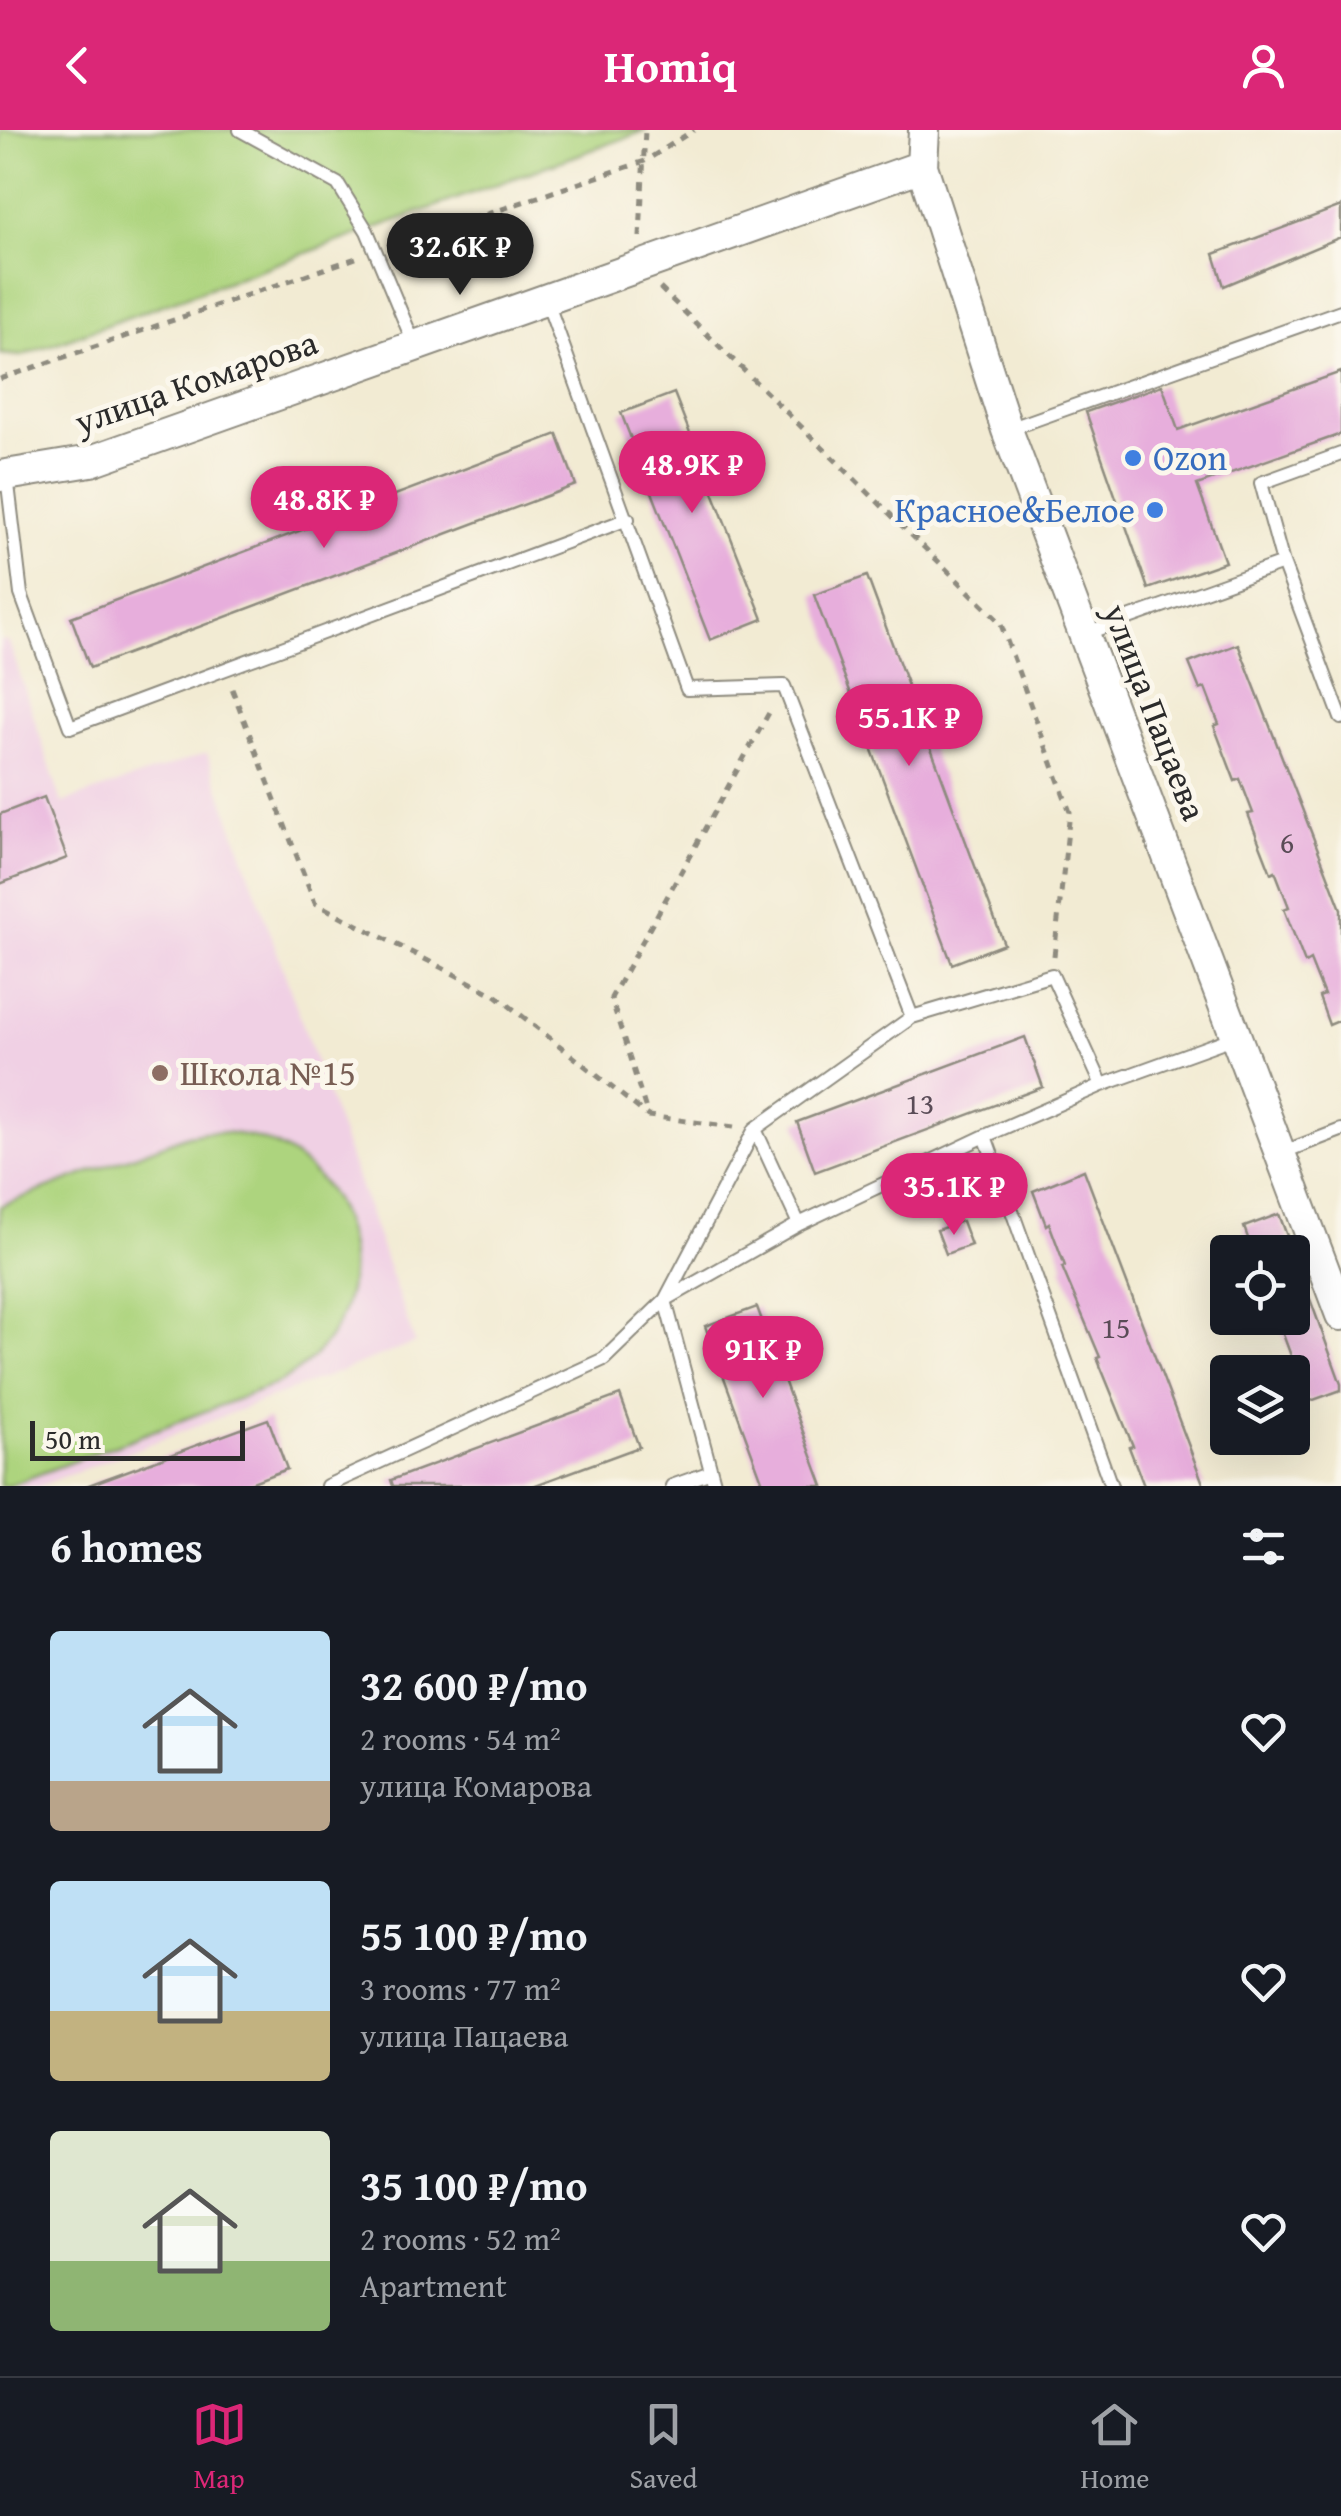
<!DOCTYPE html>
<html lang="en">
<head>
<meta charset="utf-8">
<style>
  :root { --surface:#171b24; --page:#242831; --text:#f1f3f6; --muted:#9ea1a6; --line:#363941; --accent:#db2777 }
  body { margin:0; font-family:"Gentium Book Plus",serif; background:var(--page); color:var(--text); height:100vh; display:flex; flex-direction:column; font-size:38px; white-space:nowrap }
  * { box-sizing:border-box; margin:0 }
  p { font-size:32px; color:var(--muted) }
  .icon { flex:none; width:55px; height:55px; fill:none; stroke:currentColor; stroke-width:2; stroke-linecap:round; stroke-linejoin:round }
  .map { position:relative; height:1356px; overflow:hidden }
  .sheet { display:flex; flex-direction:column; background:var(--surface); flex:1 }
  .sheet>* { flex:none }
  .buttons { position:absolute; left:1210px; top:1105px; display:grid; gap:20px }
  .buttons a { display:grid; place-items:center; width:100px; height:100px; border-radius:10px; background:var(--surface); box-shadow:0 10px 40px #0002; font-size:50px }
  .scale { position:absolute; left:30px; bottom:25px; width:215px; box-sizing:border-box; padding-left:10px; border:5px solid #2b2b2b; border-top:0; font-size:28px; line-height:35px; white-space:nowrap; color:#2b2b2b; -webkit-text-stroke:8px #fbf7ec; paint-order:stroke }
  .price { position:absolute; translate:-50% -85px; padding:0 22px; border-radius:35px; background:var(--accent); color:#fff; font-size:32px; line-height:65px; filter:drop-shadow(0 2px 5px #0008) }
  .price::after { content:''; position:absolute; left:50%; top:60px; width:30px; height:22px; margin-left:-15px; background:inherit; clip-path:polygon(0 0,100% 0,50% 100%) }
  .price.selected { background:#222; color:#fff }
  ul { padding:0; list-style:none }
  li { display:flex; align-items:center; gap:30px; height:250px; padding:0 50px }
  li span { display:grid; place-items:center; flex:none; width:280px; height:200px; border-radius:10px; color:#555 }
  li>.icon { margin-inline-start:auto }
  span .icon { width:120px; height:120px; fill:#fffc; stroke-width:1 }
  li b { font-size:42px }
  h2 { display:flex; justify-content:space-between; align-items:center; height:120px; padding:0 50px; font-size:42px }
  header { display:flex; justify-content:space-between; align-items:center; height:130px; padding:0 50px; background:var(--accent); color:#fff; font-size:45px; font-weight:600 }
  .tabs { display:flex; justify-content:space-around; align-items:center; height:140px; border-top:2px solid var(--line); background:var(--surface); font-size:28px; color:var(--muted) }
  .tabs a { display:grid; justify-items:center; gap:5px }
  .tabs .selected { color:var(--accent) }
  .map>svg:first-child { display:block }
</style>
</head>
<body>
<header><svg class="icon" aria-label="back" viewBox="0 0 24 24"><path d="M15 5l-7 7 7 7"/></svg>Homiq<svg class="icon" aria-label="person" viewBox="0 0 24 24"><circle cx="12" cy="8" r="4"/><path d="M4 21q1-7 8-7t8 7"/></svg></header>
<div class="map">
<svg width="1341" height="1356" viewBox="0 0 1341 1356">
  <rect width="100%" height="100%" fill="#fbf7ec"/>
  <filter id="ink" filterUnits="userSpaceOnUse"><feTurbulence type="fractalNoise" baseFrequency=".01" numOctaves="2"/><feDisplacementMap in="SourceGraphic" scale="20" xChannelSelector="R" yChannelSelector="G"/><feConvolveMatrix kernelMatrix="1 2 1 2 8 2 1 2 1" color-interpolation-filters="sRGB"/></filter>
  <filter id="wash" filterUnits="userSpaceOnUse"><feTurbulence type="fractalNoise" baseFrequency=".0048" numOctaves="4" result="noise"/><feDisplacementMap in="SourceGraphic" scale="40" xChannelSelector="R" yChannelSelector="G"/><feGaussianBlur stdDeviation="2.25" result="paint"/><feColorMatrix in="noise" values="0 0 0 0 0 0 0 0 0 0 0 0 0 0 0 0 0 1.4 0 .05"/><feComposite in="paint" operator="in"/></filter>
  <g filter="url(#wash)">
    <rect width="100%" height="100%" fill="#f2ebd3"/>
    <!-- built -->
    <path fill="#f0d0e4" d="M0 510 9 512 62 673 207 623 415 1213 39 1356H0Z"/>
    <!-- green -->
    <path fill="#add47e" stroke="#6c8054" stroke-width="2.5" d="M0 0H647L21 226 0 224Z
      M206 1002C356 997 408 1186 274 1255L8 1356H0V1076L188 1005Z"/>
    <g id="blocks">
      <!-- building -->
      <path fill="#e7aedc" d="M1341 76V107L1224 156 1214 124Z
        M1341 242V304L1197 355 1225 432 1148 459 1086 282 1162 255 1178 300Z
        M674 263 763 489 710 510 621 283Z
        M557 304 576 355 90 538 71 487Z
        M867 446 1004 814 952 834 814 465Z
        M1238 514 1341 779V890L1329 895 1319 867 1324 865 1310 830 1305 833 1284 779 1289 777 1275 741 1271 743 1248 684 1253 683 1240 649 1235 651 1214 596 1219 594 1205 558 1200 560 1189 533Z
        M44 667 67 728 0 754V684Z
        M1025 907 1043 957 815 1042 797 992Z
        M1084 1040 1204 1356H1144L1129 1317 1133 1316 1097 1228 1100 1227 1062 1137 1065 1136 1049 1093 1046 1095 1033 1061Z
        M1279 1084 1341 1254V1260L1308 1272 1277 1188H1292V1122H1253L1244 1097Z
        M962 1091 971 1115 946 1124 937 1100Z
        M757 1177 823 1356H764L705 1196Z
        M620 1265 639 1317 533 1356H393L391 1350Z
        M268 1289 287 1339 242 1356H86Z"/>
    </g>
  </g>
  <g filter="url(#ink)">
    <use href="#blocks" fill-opacity="0" stroke="#8e8b7f" stroke-width="2.5"/>
    <g fill="none" stroke-linecap="round" stroke-linejoin="round">
      <!-- service casing -->
      <g stroke="#8e8b7f" stroke-width="16">
        <path id="service" d="M240 0 338 54 367 101 415 216
          M546 169 687 559 784 556 912 887
          M1009 299 1341 181
          M1341 324 1261 353 1283 433 1341 588
          M7 346 21 464 70 597 628 389
          M1084 504 1283 433
          M755 999 799 1094
          M985 1006 1111 1356
          M1281 1023 1341 1000
          M327 1356 604 1229 665 1170 799 1094 985 1006 1102 955 1235 907
          M672 1356 711 1342
          M715 1356 665 1170 755 999 912 887 1052 845 1102 955"/>
      </g>
      <!-- tertiary casing -->
      <g stroke="#8e8b7f" stroke-width="34">
        <path id="tertiary" d="M924 0 922 36 1007 300 1341 1185
          M0 346 91 331 922 36"/>
      </g>
      <!-- path -->
      <path stroke="#8e8b7f" stroke-width="5" stroke-dasharray="8 8" stroke-linecap="butt" d="M640 107 645 0
        M395 115 645 31 694 0
        M660 158 1000 492 1070 682 1054 826
        M0 249 356 128
        M232 559 315 773 497 866 648 986
        M734 997 648 986 611 868 770 581"/>
      <!-- service -->
      <use href="#service" stroke="#fff" stroke-width="12"/>
      <!-- tertiary -->
      <use href="#tertiary" stroke="#fff" stroke-width="30"/>
    </g>
  </g>
  <!-- markers -->
  <g fill="#3f7fe0" stroke="#fbf7ec" stroke-width="4">
    <circle cx="1133" cy="328" r="10"/>
    <circle cx="1155" cy="380" r="10"/>
  </g>
  <circle fill="#8d6e63" stroke="#fbf7ec" stroke-width="4" cx="160" cy="943" r="10"/>
  <g text-anchor="middle" stroke-width="10" stroke-linejoin="round" paint-order="stroke">
    <!-- number labels -->
    <g font-size="30" fill="#5a4c57">
      <text x="1287" y="723">6</text>
      <text x="920" y="984">13</text>
      <text x="1116" y="1208">15</text>
    </g>
    <!-- street labels -->
    <g font-size="35" fill="#2b2b2b" stroke="#fbf7ec">
      <text transform="translate(196 252) rotate(-19)" y="12">улица Комарова</text>
      <text transform="translate(1155 582) rotate(69)" y="12">улица Пацаева</text>
    </g>
    <!-- shop labels -->
    <g font-size="35" fill="#366cbe" stroke="#fbf7ec" text-anchor="start">
      <text x="1153" y="340">Ozon</text>
      <text x="1135" y="392" text-anchor="end">Красное&amp;Белое</text>
    </g>
    <!-- education labels -->
    <g font-size="35" fill="#785e54" stroke="#fbf7ec" text-anchor="start">
      <text x="180" y="955">Школа №15</text>
    </g>
  </g>
</svg>
<div class="buttons">
<a><svg class="icon" aria-label="locate" viewBox="0 0 24 24"><circle cx="12" cy="12" r="6"/><path d="M12 2v4M12 18v4M2 12h4M18 12h4"/></svg></a>
<a><svg class="icon" aria-label="layers" viewBox="0 0 24 24"><path d="M12 4l9 5-9 5-9-5zM3 14l9 5 9-5"/></svg></a>
</div>
<div class="scale">50 m</div>
<b class="price selected" style="left:460px;top:168px">32.6K ₽</b>
<b class="price" style="left:692px;top:386px">48.9K ₽</b>
<b class="price" style="left:324px;top:421px">48.8K ₽</b>
<b class="price" style="left:909px;top:639px">55.1K ₽</b>
<b class="price" style="left:954px;top:1108px">35.1K ₽</b>
<b class="price" style="left:763px;top:1271px">91K ₽</b>
</div>
<section class="sheet">
<h2>6 homes<svg class="icon" aria-label="filters" viewBox="0 0 24 24"><path d="M4 7h16M4 17h16"/><circle cx="9" cy="7" r="2"/><circle cx="15" cy="17" r="2"/></svg></h2>
<ul>
<li><span style="background:linear-gradient(#bfe0f5 75%,#b9a48a 0)"><svg class="icon" aria-label="home" viewBox="0 0 24 24"><path d="M3 11l9-7 9 7M6 9v11h12V9"/></svg></span><div><b>32 600 ₽/mo</b><p>2 rooms · 54 m²</p><p>улица Комарова</p></div><svg class="icon" aria-label="heart" viewBox="0 0 24 24"><path d="M12 20l-8-8c-3-5 5-10 8-4 3-6 11-1 8 4z"/></svg></li>
<li><span style="background:linear-gradient(#bfe0f5 65%,#c2b280 0)"><svg class="icon" aria-label="home" viewBox="0 0 24 24"><path d="M3 11l9-7 9 7M6 9v11h12V9"/></svg></span><div><b>55 100 ₽/mo</b><p>3 rooms · 77 m²</p><p>улица Пацаева</p></div><svg class="icon" aria-label="heart" viewBox="0 0 24 24"><path d="M12 20l-8-8c-3-5 5-10 8-4 3-6 11-1 8 4z"/></svg></li>
<li><span style="background:linear-gradient(#dfe7d0 65%,#8fb573 0)"><svg class="icon" aria-label="home" viewBox="0 0 24 24"><path d="M3 11l9-7 9 7M6 9v11h12V9"/></svg></span><div><b>35 100 ₽/mo</b><p>2 rooms · 52 m²</p><p>Apartment</p></div><svg class="icon" aria-label="heart" viewBox="0 0 24 24"><path d="M12 20l-8-8c-3-5 5-10 8-4 3-6 11-1 8 4z"/></svg></li>
</ul>
</section>
<nav class="tabs">
<a class="selected"><svg class="icon" aria-label="map" viewBox="0 0 24 24"><path d="M3 6l6-2 6 2 6-2v14l-6 2-6-2-6 2zM9 4v14M15 6v14"/></svg>Map</a>
<a><svg class="icon" aria-label="saved" viewBox="0 0 24 24"><path d="M7 4h10v16l-5-4-5 4z"/></svg>Saved</a>
<a><svg class="icon" aria-label="home" viewBox="0 0 24 24"><path d="M3 11l9-7 9 7M6 9v11h12V9"/></svg>Home</a>
</nav>
</body>
</html>
